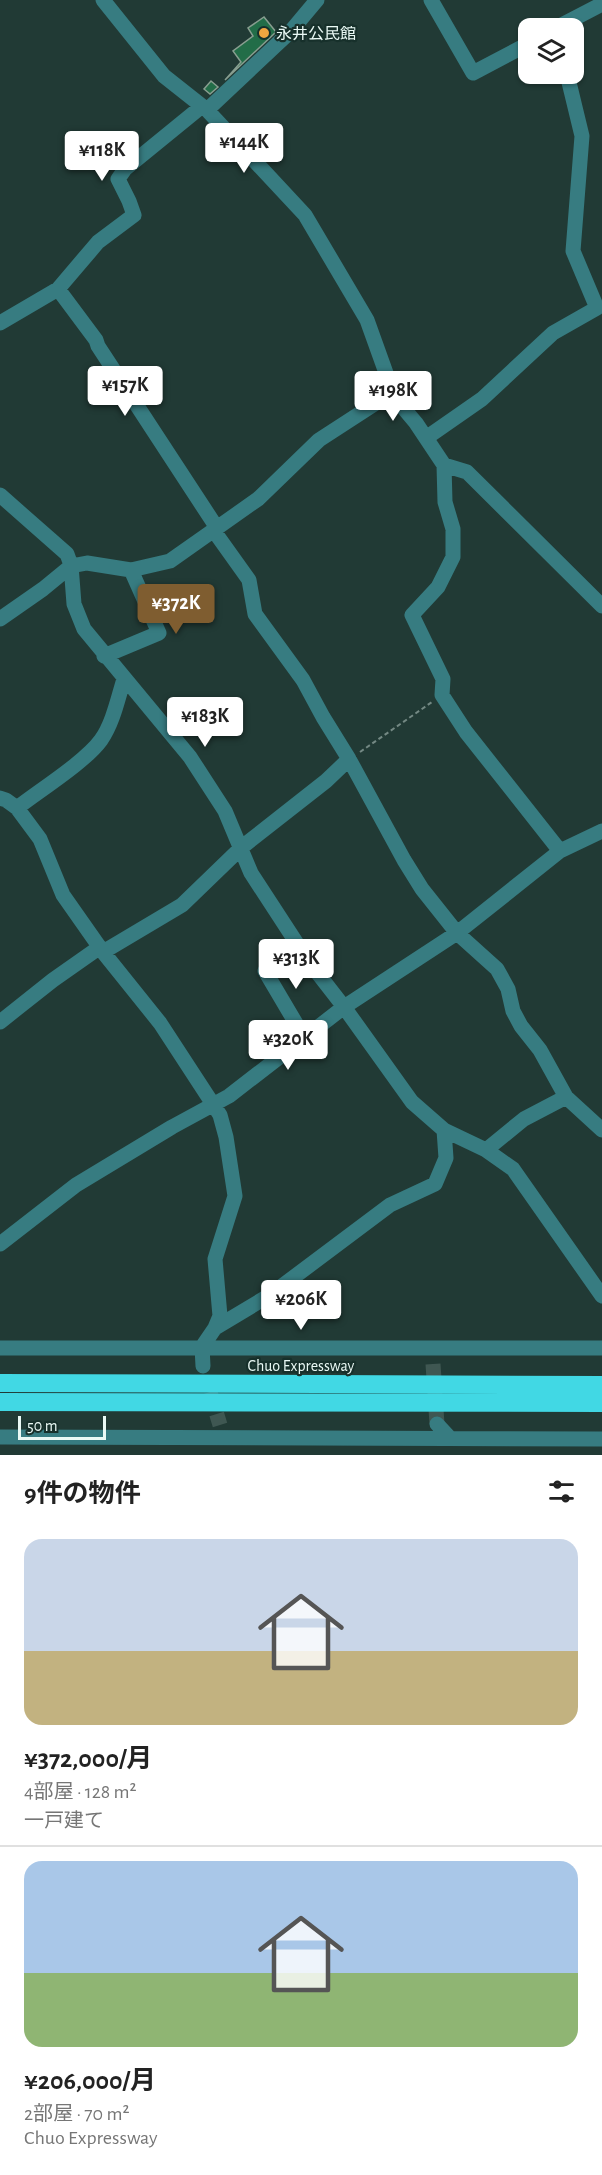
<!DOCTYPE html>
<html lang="ja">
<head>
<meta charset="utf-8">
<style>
  :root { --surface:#fff; --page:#f2f2f2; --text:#222; --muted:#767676; --line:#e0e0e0; --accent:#7f5d30 }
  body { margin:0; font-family:"Alegreya Sans","Noto Sans JP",sans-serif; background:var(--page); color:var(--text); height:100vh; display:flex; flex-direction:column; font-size:22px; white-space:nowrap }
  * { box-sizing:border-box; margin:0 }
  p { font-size:20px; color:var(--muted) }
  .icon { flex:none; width:33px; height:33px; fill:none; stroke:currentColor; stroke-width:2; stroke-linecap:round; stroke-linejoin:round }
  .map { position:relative; height:1455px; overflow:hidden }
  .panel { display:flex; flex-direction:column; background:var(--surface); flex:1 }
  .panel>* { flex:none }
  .buttons { position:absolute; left:518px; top:18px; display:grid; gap:12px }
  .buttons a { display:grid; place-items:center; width:66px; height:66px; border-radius:12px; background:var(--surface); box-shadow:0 2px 4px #0004; font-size:30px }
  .scale { position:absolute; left:18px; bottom:15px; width:88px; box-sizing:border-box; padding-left:6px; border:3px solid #eaf9f5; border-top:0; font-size:16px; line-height:21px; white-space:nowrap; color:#eaf9f5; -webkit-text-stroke:4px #17302b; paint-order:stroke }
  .price { position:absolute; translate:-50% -51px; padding:0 14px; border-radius:6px; background:#fff; color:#222; font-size:20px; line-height:39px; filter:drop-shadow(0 2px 3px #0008) }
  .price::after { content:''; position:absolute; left:50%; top:36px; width:18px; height:14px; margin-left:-9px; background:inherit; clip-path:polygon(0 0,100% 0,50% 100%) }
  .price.active { background:var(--accent); color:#fff }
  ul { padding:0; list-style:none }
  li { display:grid; align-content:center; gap:12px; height:318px; padding:0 24px }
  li+li { border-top:2px solid var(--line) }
  li span { display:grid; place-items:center; height:186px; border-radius:18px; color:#555 }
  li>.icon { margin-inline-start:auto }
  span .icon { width:108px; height:108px; fill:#fffc; stroke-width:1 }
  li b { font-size:26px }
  h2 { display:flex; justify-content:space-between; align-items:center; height:72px; padding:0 24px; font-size:26px }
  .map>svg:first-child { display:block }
</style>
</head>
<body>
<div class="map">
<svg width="602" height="1455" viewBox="0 0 602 1455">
  <rect width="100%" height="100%" fill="#213a35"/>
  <!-- building -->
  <path fill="#226d48" stroke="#889e90" stroke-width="1.5" d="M264 17 276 32 225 80 241 62 233 51 253 36 248 28Z
    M211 81 218 87 210 94 204 89Z"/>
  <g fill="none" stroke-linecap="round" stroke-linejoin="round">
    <!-- minor-tunnel -->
    <path stroke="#3f5752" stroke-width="15" stroke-dasharray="15 8" stroke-linecap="butt" d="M433 1364 437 1424
      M210 1392 220 1425"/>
    <!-- path -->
    <path stroke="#738883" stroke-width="2" stroke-dasharray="4.5 3" stroke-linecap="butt" d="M360 752 432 702"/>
    <!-- minor -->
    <path stroke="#377c81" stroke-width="15" d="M103 0 164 76 207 110 305 215 367 320 395 398 416 423 444 465 445 502 453 529V557L438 587 412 615 443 679 442 695 466 732 560 851
      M431 0 473 73 528 44
      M556 28 602 4
      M207 110 291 31 317 0
      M58 289 96 340 98 346 217 528
      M0 323 58 289 98 242 134 215 129 201 118 179 125 169 201 107
      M426 438 482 399 553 333 597 308 573 251 582 136 567 74
      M444 465 467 472 602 606
      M0 495 67 554 71 565 74 604 84 629 190 757 225 811 251 873 309 962 344 1007 412 1102 444 1130 486 1150 513 1169 602 1296
      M214 531 249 580 255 614 303 680 323 717 349 759 404 860 422 889 457 933 497 969 508 989 513 1011 521 1026 540 1050 566 1097 524 1119 486 1150
      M0 619 43 589 71 566 87 563 131 570 170 561 258 499 319 440 376 403 395 398
      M104 656 159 633 131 570
      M0 798 6 800 17 808 40 839 63 895 103 952 160 1023 220 1115 226 1137 235 1196 215 1259 220 1316 215 1328 202 1347 203 1366
      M17 808C40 790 85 762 101 740 113 723 118 698 124 679
      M298 945 265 971 304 1037
      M103 952 182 905 242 847 326 781 349 759
      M0 1022 53 980 100 947
      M566 1097 602 1130
      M0 1244 76 1185 172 1127 229 1096 344 1007 457 933 560 851 602 831
      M215 1328 270 1295 390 1205 435 1184 446 1158 444 1130
      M0 1348H602
      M437 1424 450 1438
      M0 1437 602 1439"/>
    <!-- highway -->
    <path stroke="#41d8e4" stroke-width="18" d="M0 1383 602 1385
      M0 1402 602 1403"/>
  </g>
  <!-- markers -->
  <circle fill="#f1a540" stroke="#17302b" stroke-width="2" cx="264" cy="33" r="6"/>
  <g text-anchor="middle" stroke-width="4.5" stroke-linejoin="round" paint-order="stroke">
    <!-- poi labels -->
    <g font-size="16" fill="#eaf9f5" stroke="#17302b" text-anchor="start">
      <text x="276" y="39">永井公民館</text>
    </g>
    <!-- street labels -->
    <g font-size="16" fill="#eaf9f5" stroke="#17302b">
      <text x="301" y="1371">Chuo Expressway</text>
    </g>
  </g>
</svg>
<div class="buttons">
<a><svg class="icon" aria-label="layers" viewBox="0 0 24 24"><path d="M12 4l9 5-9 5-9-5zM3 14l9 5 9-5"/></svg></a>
</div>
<div class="scale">50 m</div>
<b class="price" style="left:244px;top:174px">¥144K</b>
<b class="price" style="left:102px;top:182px">¥118K</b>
<b class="price" style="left:125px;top:417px">¥157K</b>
<b class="price" style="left:393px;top:422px">¥198K</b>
<b class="price active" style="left:176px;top:635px">¥372K</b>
<b class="price" style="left:205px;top:748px">¥183K</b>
<b class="price" style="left:296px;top:990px">¥313K</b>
<b class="price" style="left:288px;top:1071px">¥320K</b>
<b class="price" style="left:301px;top:1331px">¥206K</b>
</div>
<section class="panel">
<h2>9件の物件<svg class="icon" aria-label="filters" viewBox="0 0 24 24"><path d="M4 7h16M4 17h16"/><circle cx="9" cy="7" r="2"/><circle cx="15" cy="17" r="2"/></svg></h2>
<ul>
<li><span style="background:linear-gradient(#c9d6e8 60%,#c2b280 0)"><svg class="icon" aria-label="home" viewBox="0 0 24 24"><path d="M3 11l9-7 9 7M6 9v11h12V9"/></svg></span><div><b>¥372,000/月</b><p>4部屋 · 128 m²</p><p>一戸建て</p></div></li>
<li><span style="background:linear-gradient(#a9c7e8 60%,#8fb573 0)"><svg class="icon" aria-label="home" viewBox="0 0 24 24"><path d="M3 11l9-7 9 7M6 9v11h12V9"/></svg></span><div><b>¥206,000/月</b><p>2部屋 · 70 m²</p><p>Chuo Expressway</p></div></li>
</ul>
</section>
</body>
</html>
